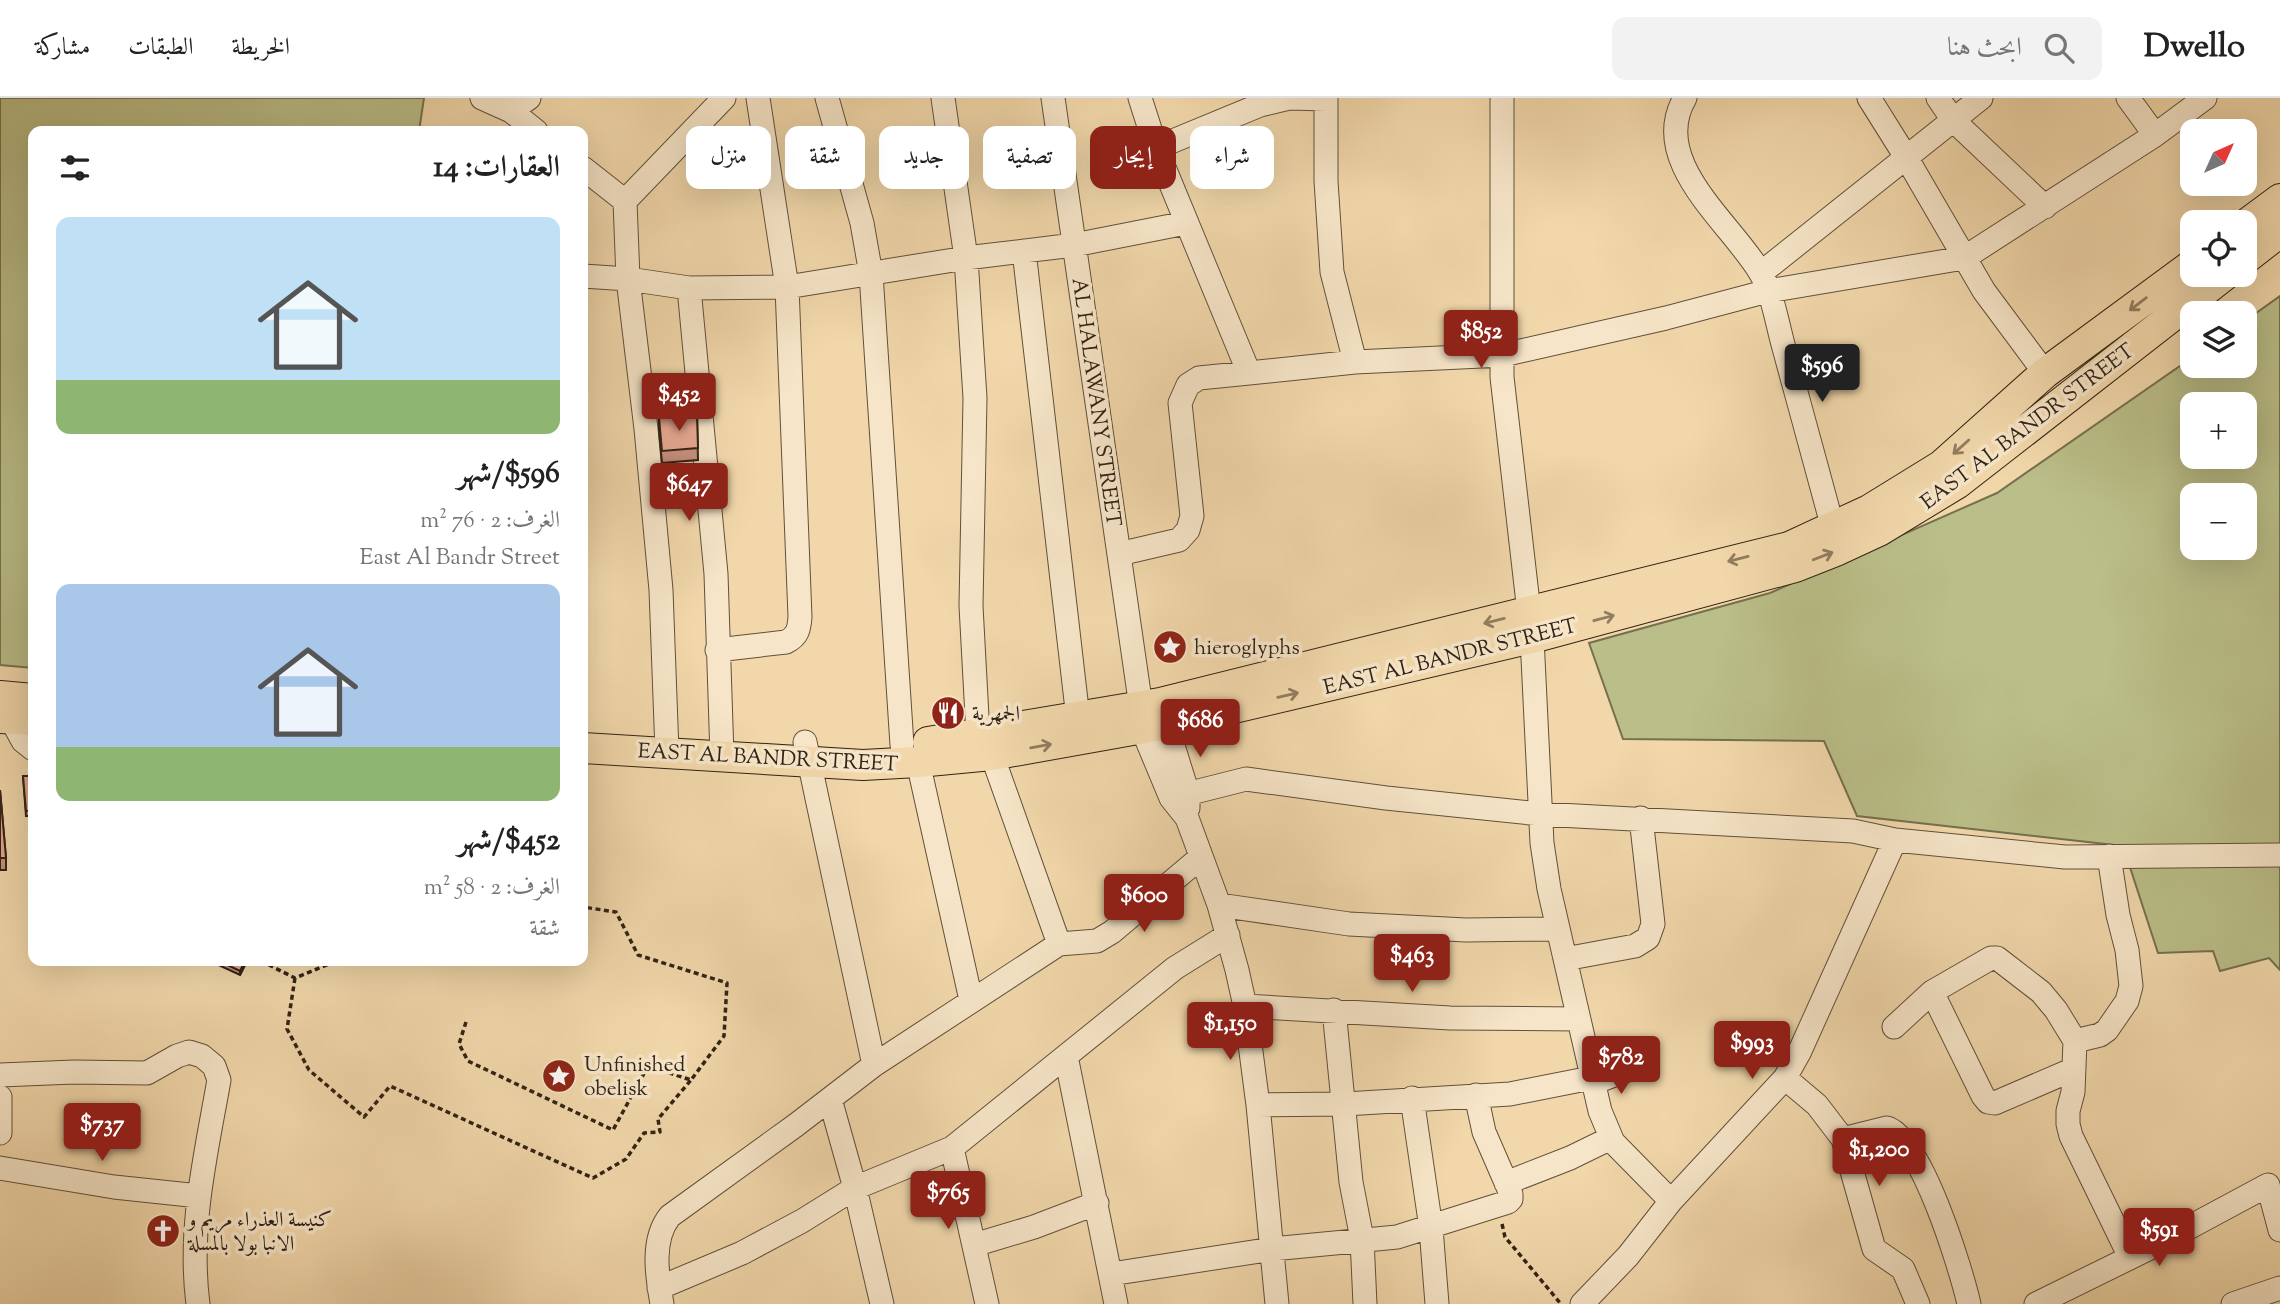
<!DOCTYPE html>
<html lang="ar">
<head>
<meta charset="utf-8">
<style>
  :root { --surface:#fff; --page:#f2f2f2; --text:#222; --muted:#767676; --line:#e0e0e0; --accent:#8f2418 }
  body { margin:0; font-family:"Sorts Mill Goudy",Amiri,serif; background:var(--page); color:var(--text); direction:rtl; height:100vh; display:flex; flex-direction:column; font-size:26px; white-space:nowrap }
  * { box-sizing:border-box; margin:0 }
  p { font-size:23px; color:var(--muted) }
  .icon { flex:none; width:38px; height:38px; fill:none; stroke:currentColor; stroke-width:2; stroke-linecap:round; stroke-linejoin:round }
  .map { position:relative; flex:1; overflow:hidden; direction:ltr }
  .details { position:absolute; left:28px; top:28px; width:560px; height:840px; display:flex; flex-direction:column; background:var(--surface); border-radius:14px; box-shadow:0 7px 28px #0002; direction:rtl }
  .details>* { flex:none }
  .hud { position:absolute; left:609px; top:28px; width:665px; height:63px; direction:rtl; display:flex; gap:14px }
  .needle { width:46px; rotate:45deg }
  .fabs { position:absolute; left:2180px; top:21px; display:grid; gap:14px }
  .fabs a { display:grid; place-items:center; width:77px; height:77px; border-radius:14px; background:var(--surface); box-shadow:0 7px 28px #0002; font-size:35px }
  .price { position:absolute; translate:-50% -60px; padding:0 16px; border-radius:7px; background:var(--accent); color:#fff; font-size:23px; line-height:46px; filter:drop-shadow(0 2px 4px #0008) }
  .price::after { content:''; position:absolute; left:50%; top:42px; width:21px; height:16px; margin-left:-10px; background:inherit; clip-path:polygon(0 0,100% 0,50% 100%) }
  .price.active { background:#222; color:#fff }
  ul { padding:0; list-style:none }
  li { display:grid; align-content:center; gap:14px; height:371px; padding:0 28px }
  li span { display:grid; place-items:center; height:217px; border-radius:14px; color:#555 }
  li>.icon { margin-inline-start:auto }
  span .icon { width:126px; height:126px; fill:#fffc; stroke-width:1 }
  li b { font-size:30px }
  h2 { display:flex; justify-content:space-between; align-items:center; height:84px; padding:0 28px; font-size:30px }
  .pill { padding:0 24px; border-radius:14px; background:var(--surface); box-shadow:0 7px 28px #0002; font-size:24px; line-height:63px }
  .pill.active { background:var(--accent); color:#fff }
  header { display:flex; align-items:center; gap:42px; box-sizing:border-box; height:98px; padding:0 35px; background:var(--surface); border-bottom:2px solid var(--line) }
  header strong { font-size:33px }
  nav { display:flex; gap:38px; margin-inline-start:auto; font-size:24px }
  .search { width:490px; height:63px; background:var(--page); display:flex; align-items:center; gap:18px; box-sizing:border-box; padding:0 24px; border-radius:14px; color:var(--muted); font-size:26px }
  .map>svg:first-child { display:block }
</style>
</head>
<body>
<header>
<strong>Dwello</strong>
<div class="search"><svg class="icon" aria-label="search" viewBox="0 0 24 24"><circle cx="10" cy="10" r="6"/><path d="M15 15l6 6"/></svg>ابحث هنا</div>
<nav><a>الخريطة</a><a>الطبقات</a><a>مشاركة</a></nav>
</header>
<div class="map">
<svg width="2280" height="1206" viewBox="0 0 2280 1206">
  <rect width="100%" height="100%" fill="#f1d7aa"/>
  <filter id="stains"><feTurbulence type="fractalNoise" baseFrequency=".00286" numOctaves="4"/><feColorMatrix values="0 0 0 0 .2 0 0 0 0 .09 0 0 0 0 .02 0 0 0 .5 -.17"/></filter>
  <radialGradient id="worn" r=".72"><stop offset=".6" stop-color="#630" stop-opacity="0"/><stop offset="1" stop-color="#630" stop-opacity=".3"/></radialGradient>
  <!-- green -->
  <path fill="#babe88" stroke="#76704f" stroke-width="2" fill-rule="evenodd" d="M0 0H424L419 33H33V570L0 567Z
    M2280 198V872L2269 860 2220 873 2213 853 2158 855 2123 748 1857 718 1824 643 1623 641 1589 545 1770 495 1997 395 2193 259V268H2245V223ZM2193 306H2245V359H2193ZM2193 397H2245V450H2193Z"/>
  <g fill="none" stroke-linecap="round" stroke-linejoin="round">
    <!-- minor casing -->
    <g stroke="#61503b" stroke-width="25">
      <path id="minor" d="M482 0 511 13 536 33
        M827 0 862 125 871 176 902 647
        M943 0 966 160 975 300 971 508 978 637
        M1053 0 1141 609
        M1140 0 1156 50 1249 275 1355 264 1503 257 1666 220 1768 193 1964 160 2155 37 2205 0
        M1326 0V83L1332 174 1355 264
        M1502 0V279L1532 540 1542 745 1549 791 1600 1013 1613 1044 1671 1103
        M1685 0C1648 63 1730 124 1760 174 1773 195 1777 226 1784 250 1800 310 1817 370 1833 430
        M1869 0 1906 59 1984 193 2045 275
        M1938 0 1953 22 2045 109
        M2128 0 2155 37
        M511 13 529 0
        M1156 50 1260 7 1289 0 1326 1
        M583 70 625 103 628 181 583 178
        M625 103 724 0
        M1024 153 1078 620
        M1761 175 1981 0
        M689 190 716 476 722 658
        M1119 456 1179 442 1188 432 1192 418 1180 305 1188 287 1199 280 1249 275
        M717 552 786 544C798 538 799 531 800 519L787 189 758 0
        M1162 612 1188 696V710
        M1136 616 1171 700 1187 720 1219 807 1237 872 1245 908 1258 1007 1277 1206
        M11 621 23 643 33 651
        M805 644 874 967
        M667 654 661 492 646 331 628 181 689 190 787 189 966 160 1074 147 1186 125
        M918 664 971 902
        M1171 700 1246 681 1386 700 1540 716 1853 733 1895 742 2065 759 2280 757
        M1219 807 1349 826 1466 832 1558 831
        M1059 846 1097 843 1112 834 1201 759
        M1565 861 1635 848 1648 840 1653 826 1641 720
        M1932 894 1983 998 1988 1004 1995 1005 2074 971
        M1245 908 1450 920 1578 921
        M1334 912 1351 1084 1362 1141 1365 1206
        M1894 929 1932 894 1991 860H1997L2041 894 2056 912 2075 943 2073 994 2068 1013V1026L2071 1038 2130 1159
        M2075 943 2100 937 2107 932 2127 903 2131 888 2127 852 2118 817 2109 758
        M1066 958 1116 1206
        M0 977 74 974 147 975 177 958 189 954 202 958 214 968 219 982C206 1056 188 1130 198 1206
        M1785 980 1817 1007 1843 1041 1887 1030C1921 1040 1961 1171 1969 1206
        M1593 985 1635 969
        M0 999V1035
        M1412 1000 1431 1130 1437 1206
        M830 1001 855 1090 882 1206
        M1258 1007 1345 1006 1510 996 1591 980
        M1843 1041 1874 1151 1903 1171 1918 1206
        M952 1050 987 1206
        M0 1070 114 1089 199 1098
        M1506 1085 1570 1060 1611 1040
        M974 1147 1034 1129 1097 1105
        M1111 1176 1272 1151 1397 1139 1508 1104 1511 1101V1096L1484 1034 1476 997
        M659 1190 742 1155 802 1123 855 1090 952 1050 1175 870 1228 837
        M662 1206C657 1178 651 1141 670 1118L796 1027 874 967 1059 846 992 657
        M1582 1206 1628 1158 1671 1103 1785 980 1799 955 1895 742
        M2036 1206 2162 1144 2268 1087 2280 1132
        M2233 1206 2280 1190"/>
    </g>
    <!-- major casing -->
    <g stroke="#312316" stroke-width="32">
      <path id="major" d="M2245 127 2280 101
        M2245 161 2280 134
        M0 598 33 601
        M0 620 33 622
        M928 644 1160 605 1789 449 1869 412 1942 367 2045 275 2193 166
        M583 650 863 667 918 664 992 657 1166 626 1532 540 1795 469 1838 452 1879 433 1958 385 2225 177"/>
    </g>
    <!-- path -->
    <path stroke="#312316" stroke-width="3.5" stroke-dasharray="5 3.5" stroke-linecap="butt" d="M261 863 295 880 336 863
      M295 880 287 931 309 972 364 1019 390 988 593 1080 626 1061 644 1035 660 1034 658 1021 691 982
      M466 924 459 946 468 963 613 1032 648 968 691 982 724 938 727 885 638 857 616 814 583 809
      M1502 1126 1505 1139 1561 1206"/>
    <!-- minor -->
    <use href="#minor" stroke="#f6e5c8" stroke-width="23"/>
    <!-- major -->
    <use href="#major" stroke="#f1d7aa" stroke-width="30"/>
  </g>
  <!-- wall -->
  <path fill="#c6907d" stroke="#312316" stroke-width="2" d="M697 316 698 362 662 365 659 332V320Z
    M23 678H33V718H26Z
    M0 692 6 760V772H0Z
    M210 863H247L240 877Z"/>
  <!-- shaded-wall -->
  <path fill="#a17566" stroke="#312316" stroke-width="2" d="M245 863H247L240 877V873Z"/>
  <!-- building -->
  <path fill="#e6a791" stroke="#312316" stroke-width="2" d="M697 316 698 350 662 353 659 320Z
    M583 668H587L585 692H583Z
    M23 678H33V713H26Z
    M0 692 6 760H0Z
    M30 734 33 735V768Z
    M219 863H245L240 873Z"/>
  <!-- one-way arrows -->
  <defs><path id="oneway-shaft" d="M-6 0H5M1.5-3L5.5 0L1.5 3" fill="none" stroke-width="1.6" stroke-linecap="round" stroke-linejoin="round" transform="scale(1.75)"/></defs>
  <g stroke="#917d60">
    <use href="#oneway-shaft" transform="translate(2138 206) rotate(143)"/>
    <use href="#oneway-shaft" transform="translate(1961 349) rotate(138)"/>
    <use href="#oneway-shaft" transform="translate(1823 458) rotate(-21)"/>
    <use href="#oneway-shaft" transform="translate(1738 461) rotate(166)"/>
    <use href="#oneway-shaft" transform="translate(1604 520) rotate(-15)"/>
    <use href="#oneway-shaft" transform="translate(1494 523) rotate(166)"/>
    <use href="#oneway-shaft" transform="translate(1288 597) rotate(-13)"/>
    <use href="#oneway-shaft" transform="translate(1041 648) rotate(-10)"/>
  </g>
  <!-- icons -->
  <defs>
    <g id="sight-disc" transform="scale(1.75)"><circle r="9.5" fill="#8f2418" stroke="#f6e5c8"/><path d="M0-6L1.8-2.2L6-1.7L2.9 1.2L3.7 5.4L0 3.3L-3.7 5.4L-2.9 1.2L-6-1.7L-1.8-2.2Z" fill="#fff"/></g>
    <g id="restaurant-disc" transform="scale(1.75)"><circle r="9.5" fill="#8f2418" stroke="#f6e5c8"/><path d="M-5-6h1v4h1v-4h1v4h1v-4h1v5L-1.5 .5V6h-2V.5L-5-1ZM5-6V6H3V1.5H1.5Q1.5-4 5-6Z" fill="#fff"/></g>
    <g id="church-disc" transform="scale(1.75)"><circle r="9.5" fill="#8f2418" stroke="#f6e5c8"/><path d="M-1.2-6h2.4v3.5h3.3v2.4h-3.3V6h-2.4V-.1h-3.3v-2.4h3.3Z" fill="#fff"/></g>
  </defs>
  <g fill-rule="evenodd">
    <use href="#sight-disc" x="1170" y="549"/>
    <use href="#restaurant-disc" x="948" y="615"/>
    <use href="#sight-disc" x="559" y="978"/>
    <use href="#church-disc" x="163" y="1133"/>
  </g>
  <g text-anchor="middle" stroke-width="7" stroke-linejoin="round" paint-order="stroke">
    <!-- street labels -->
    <g font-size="21" fill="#312316" stroke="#f6e5c8">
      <text transform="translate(1097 304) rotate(82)" y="7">AL HALAWANY STREET</text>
      <text transform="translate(2027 328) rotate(-37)" y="7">EAST AL BANDR STREET</text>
      <text transform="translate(1450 558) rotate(-14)" y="7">EAST AL BANDR STREET</text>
      <text transform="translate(768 659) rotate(3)" y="7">EAST AL BANDR STREET</text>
    </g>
    <!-- poi labels -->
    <g font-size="21" fill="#312316" stroke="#f6e5c8" text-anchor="start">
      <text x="1194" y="556">hieroglyphs</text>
      <text x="972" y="622">الجمهرية</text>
      <text x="584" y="973">Unfinished<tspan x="584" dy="24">obelisk</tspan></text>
      <text x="188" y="1128">كنيسة العذراء مريم و<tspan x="188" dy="24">الانبا بولا بالمسلة</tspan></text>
    </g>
  </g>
  <rect width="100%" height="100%" filter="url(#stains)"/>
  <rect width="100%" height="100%" fill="url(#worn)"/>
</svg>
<div class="fabs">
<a><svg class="needle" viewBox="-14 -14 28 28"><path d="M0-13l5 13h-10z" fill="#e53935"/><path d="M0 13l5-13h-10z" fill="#767676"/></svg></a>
<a><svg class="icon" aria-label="locate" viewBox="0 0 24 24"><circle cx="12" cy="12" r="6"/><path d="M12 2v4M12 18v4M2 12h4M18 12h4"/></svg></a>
<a><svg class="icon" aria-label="layers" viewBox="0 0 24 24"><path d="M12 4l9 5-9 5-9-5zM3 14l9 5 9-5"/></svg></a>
<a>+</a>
<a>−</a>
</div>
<b class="price" style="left:1481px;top:272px">$852</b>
<b class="price active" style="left:1822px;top:306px">$596</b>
<b class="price" style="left:679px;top:335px">$452</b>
<b class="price" style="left:689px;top:425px">$647</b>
<b class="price" style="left:1200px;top:661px">$686</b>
<b class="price" style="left:1144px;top:836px">$600</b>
<b class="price" style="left:1412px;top:896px">$463</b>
<b class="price" style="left:1230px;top:964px">$1,150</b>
<b class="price" style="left:1752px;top:983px">$993</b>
<b class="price" style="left:1621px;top:998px">$782</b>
<b class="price" style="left:102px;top:1065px">$737</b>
<b class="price" style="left:1879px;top:1090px">$1,200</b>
<b class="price" style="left:948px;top:1133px">$765</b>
<b class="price" style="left:2159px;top:1170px">$591</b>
<div class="hud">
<a class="pill">شراء</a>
<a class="pill active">إيجار</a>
<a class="pill">تصفية</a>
<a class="pill">جديد</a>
<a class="pill">شقة</a>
<a class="pill">منزل</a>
</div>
<section class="details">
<h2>العقارات: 14<svg class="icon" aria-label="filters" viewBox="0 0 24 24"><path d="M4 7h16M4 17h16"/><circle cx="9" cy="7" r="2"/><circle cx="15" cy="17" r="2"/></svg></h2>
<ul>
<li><span style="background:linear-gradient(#bfe0f5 75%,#8fb573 0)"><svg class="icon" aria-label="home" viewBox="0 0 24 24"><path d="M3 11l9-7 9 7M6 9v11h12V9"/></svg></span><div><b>$596/شهر</b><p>الغرف: 2 · 76 m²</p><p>East Al Bandr Street</p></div></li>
<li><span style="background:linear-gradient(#a9c7e8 75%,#8fb573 0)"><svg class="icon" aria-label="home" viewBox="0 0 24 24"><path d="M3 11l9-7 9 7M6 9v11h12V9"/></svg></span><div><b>$452/شهر</b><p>الغرف: 2 · 58 m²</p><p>شقة</p></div></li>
</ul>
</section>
</div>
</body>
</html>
